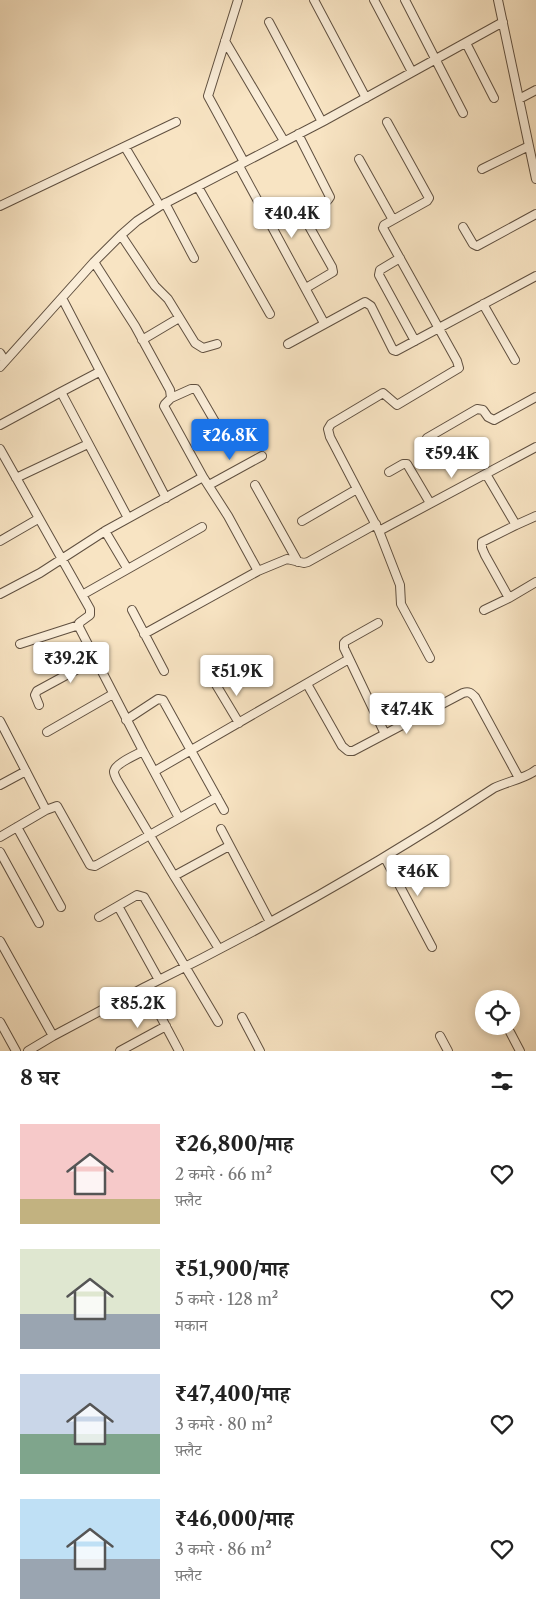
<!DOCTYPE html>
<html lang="hi">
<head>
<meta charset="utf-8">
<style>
  :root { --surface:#fff; --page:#f6f6f6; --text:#222; --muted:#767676; --accent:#1a73e8 }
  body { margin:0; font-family:"Libre Caslon Text","Noto Serif Devanagari",serif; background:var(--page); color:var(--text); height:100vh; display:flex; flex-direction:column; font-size:19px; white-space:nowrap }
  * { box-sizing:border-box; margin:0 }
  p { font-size:16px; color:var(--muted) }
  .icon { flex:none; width:28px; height:28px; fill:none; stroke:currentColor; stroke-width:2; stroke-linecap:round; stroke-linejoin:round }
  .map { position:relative; height:1051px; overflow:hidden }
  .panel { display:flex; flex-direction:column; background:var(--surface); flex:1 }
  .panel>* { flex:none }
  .buttons { position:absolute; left:475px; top:990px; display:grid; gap:10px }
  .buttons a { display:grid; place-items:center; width:45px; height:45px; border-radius:50%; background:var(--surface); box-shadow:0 2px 8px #0003; font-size:25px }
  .price { position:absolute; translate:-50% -42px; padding:0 11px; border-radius:5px; background:#fff; color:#222; font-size:16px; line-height:32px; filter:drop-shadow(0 1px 2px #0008) }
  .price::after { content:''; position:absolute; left:50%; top:30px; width:15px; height:11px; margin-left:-8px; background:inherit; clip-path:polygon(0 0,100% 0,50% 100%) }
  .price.current { background:var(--accent); color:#fff }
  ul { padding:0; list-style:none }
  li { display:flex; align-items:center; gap:15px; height:125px; padding:0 20px }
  li span { display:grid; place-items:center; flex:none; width:140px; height:100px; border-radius:0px; color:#555 }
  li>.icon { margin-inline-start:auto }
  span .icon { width:60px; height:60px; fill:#fffc; stroke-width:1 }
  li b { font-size:21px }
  h2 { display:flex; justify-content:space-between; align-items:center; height:60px; padding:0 20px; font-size:21px }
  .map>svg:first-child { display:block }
</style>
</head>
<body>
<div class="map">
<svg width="536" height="1051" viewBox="0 0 536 1051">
  <rect width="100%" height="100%" fill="#f8e4c3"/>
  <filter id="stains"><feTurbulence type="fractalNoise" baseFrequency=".004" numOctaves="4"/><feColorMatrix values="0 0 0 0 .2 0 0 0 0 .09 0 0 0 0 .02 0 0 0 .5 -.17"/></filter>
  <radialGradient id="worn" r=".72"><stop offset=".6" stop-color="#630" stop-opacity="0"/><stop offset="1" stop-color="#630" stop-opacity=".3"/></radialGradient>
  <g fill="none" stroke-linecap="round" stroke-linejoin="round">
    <!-- minor casing -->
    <g stroke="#605040" stroke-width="10">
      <path id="minor" d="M238 0 208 96 244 162
        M314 0 366 98
        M374 0 412 72
        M405 0 463 113
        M498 0 536 179
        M269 22 322 122
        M225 41 284 141
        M466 43 494 98
        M519 99 536 90
        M387 122 429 198 427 201 384 225 383 228 457 361 459 368 397 405 383 393 331 424 328 429 330 437 379 531 400 585 401 604 430 658
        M298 134 330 197C325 207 310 209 305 219L332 267 333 272 306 288
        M125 147 160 206
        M359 159 393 220
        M239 166 324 323
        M482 169 529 146
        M198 187 270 314
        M165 203 194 258
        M0 206 176 122
        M463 227 473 244 477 246 536 214
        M121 235 155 286 168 299 195 343 203 348 217 344
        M400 258 380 270 379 275 415 341
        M62 298 166 498
        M483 304 515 360
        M142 340 179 318
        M288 344 365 302 371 306 393 350 396 351 536 276
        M0 353 5 361
        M0 367 94 262 121 235 137 221 160 206 322 122 503 22
        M99 372 61 392 128 518
        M171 398 191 389H196L229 446
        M0 425 61 392
        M427 438 477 409 483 410 488 417 494 420 536 397
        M0 449 90 609V615L79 623V627L143 751
        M389 472 403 464H407L430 503
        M203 477 228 516 258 571 287 559 304 563 308 562 376 524
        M16 478 88 444
        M209 485 262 456
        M255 485 298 562
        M302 521 357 489
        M516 525 536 516
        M105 531 127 568
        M379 531 536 447
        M0 541 38 519
        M0 594 40 573 105 531 203 477 164 406 165 404 171 398 170 390 135 326 94 262
        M82 595 202 527
        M509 598 536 582
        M132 610 164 671
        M484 610 509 598 485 555 482 548V542L516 525 486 474
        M378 623 346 641 344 643V648L385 734
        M144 634 258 571
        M20 644 79 625
        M215 683 239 723
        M307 684 342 746 348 751H353L463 693C469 691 471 693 475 697L519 778
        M39 705 35 695 37 691 94 660
        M126 720 158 699 163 700 224 810
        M0 721 46 810 0 837
        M47 732 113 694
        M155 771 349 659
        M0 785 26 771
        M46 810 57 806 90 865 95 866 217 797
        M17 827 61 907
        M221 829 270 922
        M0 852 39 923
        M385 858 432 947
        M174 876 117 780C116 778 114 774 114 772 114 764 136 755 143 751L179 818
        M118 906 159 980
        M99 917 137 895 144 897 218 1022
        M0 941 53 1036
        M219 949 174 876 229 846
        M145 987C265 928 382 862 494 788 506 782 527 778 536 770
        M242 1017 260 1051
        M0 1022 16 1051
        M510 1032 520 1051
        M440 1036 448 1051
        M28 1051 53 1036 145 987 179 1051
        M120 1051 166 1026"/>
    </g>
    <!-- minor -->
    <use href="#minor" stroke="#faedd8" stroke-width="8"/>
  </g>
  <rect width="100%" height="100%" filter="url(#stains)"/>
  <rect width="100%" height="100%" fill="url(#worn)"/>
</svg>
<div class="buttons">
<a><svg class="icon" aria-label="locate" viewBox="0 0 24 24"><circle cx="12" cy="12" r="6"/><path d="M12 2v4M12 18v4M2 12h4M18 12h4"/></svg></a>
</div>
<b class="price" style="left:292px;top:239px">₹40.4K</b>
<b class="price current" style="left:230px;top:461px">₹26.8K</b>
<b class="price" style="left:452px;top:479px">₹59.4K</b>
<b class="price" style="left:71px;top:684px">₹39.2K</b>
<b class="price" style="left:237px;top:697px">₹51.9K</b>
<b class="price" style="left:407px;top:735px">₹47.4K</b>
<b class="price" style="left:418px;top:897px">₹46K</b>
<b class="price" style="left:138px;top:1029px">₹85.2K</b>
</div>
<section class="panel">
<h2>8 घर<svg class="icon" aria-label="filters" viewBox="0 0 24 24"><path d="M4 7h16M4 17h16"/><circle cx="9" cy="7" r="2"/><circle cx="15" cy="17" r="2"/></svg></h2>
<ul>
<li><span style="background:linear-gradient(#f6c9c9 75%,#c2b280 0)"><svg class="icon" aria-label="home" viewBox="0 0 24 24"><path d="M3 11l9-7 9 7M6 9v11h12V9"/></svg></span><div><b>₹26,800/माह</b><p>2 कमरे · 66 m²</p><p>फ़्लैट</p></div><svg class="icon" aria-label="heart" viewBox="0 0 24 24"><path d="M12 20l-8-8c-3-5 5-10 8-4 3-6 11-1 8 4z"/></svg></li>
<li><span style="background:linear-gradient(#dfe7d0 65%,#9aa5b1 0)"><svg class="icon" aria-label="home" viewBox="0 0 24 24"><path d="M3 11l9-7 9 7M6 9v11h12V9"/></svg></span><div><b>₹51,900/माह</b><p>5 कमरे · 128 m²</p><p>मकान</p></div><svg class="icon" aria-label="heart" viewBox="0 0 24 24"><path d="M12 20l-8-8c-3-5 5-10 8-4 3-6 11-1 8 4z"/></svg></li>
<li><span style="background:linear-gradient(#c9d6e8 60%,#7fa58c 0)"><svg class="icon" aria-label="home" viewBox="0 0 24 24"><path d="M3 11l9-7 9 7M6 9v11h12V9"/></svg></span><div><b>₹47,400/माह</b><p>3 कमरे · 80 m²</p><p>फ़्लैट</p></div><svg class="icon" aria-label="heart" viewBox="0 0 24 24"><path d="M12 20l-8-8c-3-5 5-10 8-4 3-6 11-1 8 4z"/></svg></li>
<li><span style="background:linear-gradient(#bfe0f5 60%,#9aa5b1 0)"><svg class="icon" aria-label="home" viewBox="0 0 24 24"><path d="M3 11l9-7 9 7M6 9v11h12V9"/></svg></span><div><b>₹46,000/माह</b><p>3 कमरे · 86 m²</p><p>फ़्लैट</p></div><svg class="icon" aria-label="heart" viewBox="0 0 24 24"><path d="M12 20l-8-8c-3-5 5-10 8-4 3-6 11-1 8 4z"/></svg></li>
</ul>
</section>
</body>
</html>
